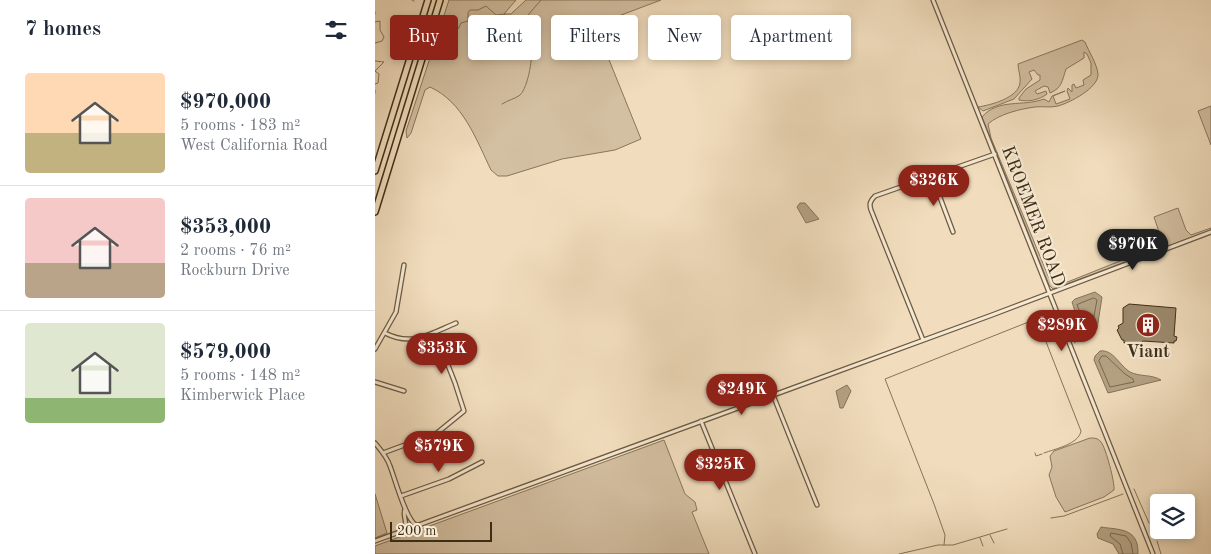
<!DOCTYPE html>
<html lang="en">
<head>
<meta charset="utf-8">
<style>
  :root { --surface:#fff; --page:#f2f2f3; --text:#1f2937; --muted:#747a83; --line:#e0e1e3; --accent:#8f2418 }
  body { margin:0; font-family:"Old Standard TT",serif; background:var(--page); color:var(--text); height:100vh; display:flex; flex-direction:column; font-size:19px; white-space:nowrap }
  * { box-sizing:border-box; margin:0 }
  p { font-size:16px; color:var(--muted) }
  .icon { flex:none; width:28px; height:28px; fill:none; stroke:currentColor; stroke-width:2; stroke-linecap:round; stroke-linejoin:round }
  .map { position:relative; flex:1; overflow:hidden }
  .panel { display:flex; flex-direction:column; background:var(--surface); width:375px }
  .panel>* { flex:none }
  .guide { position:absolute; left:15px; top:15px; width:475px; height:45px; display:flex; gap:10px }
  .tools { position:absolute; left:775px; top:494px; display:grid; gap:10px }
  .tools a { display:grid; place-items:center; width:45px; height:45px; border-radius:5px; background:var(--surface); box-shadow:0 2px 8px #0003; font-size:25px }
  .scale { position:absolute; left:15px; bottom:12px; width:102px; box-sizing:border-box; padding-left:5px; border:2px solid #3f2e16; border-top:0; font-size:14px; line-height:18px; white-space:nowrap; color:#3f2e16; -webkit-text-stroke:4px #f6e9d4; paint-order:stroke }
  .price { position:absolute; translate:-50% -42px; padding:0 11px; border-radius:18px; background:var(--accent); color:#fff; font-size:16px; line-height:32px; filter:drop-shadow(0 1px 2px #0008) }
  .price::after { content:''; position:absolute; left:50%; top:30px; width:15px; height:11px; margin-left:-8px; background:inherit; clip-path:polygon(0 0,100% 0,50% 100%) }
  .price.on { background:#222; color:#fff }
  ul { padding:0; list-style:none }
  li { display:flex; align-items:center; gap:15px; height:125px; padding:0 25px }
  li+li { border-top:1px solid var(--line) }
  li span { display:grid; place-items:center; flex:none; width:140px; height:100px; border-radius:5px; color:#555 }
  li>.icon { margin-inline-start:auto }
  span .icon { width:60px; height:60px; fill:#fffc; stroke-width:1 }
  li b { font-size:21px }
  h2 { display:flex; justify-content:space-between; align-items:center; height:60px; padding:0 25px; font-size:21px }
  .tag { padding:0 18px; border-radius:5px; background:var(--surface); box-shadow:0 2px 8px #0003; font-size:18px; line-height:45px }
  .tag.on { background:var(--accent); color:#fff }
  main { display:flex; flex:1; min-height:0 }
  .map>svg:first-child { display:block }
</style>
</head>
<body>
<main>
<section class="panel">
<h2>7 homes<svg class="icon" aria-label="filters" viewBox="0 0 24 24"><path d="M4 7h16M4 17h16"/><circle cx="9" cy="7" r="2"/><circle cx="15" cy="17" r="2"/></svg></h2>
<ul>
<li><span style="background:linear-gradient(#ffd9b3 60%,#c2b280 0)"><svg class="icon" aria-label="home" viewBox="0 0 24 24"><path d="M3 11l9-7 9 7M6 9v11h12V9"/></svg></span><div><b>$970,000</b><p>5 rooms · 183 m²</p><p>West California Road</p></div></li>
<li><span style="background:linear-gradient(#f6c9c9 65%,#b9a48a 0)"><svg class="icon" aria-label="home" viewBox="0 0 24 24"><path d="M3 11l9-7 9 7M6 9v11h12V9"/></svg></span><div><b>$353,000</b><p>2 rooms · 76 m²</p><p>Rockburn Drive</p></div></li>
<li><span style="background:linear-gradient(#dfe7d0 75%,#8fb573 0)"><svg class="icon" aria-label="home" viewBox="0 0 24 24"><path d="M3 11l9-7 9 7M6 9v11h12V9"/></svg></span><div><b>$579,000</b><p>5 rooms · 148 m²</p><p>Kimberwick Place</p></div></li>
</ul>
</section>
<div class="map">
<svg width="836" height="554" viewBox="0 0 836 554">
  <rect width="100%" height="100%" fill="#f1ddbd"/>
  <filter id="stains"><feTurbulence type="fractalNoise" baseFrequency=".004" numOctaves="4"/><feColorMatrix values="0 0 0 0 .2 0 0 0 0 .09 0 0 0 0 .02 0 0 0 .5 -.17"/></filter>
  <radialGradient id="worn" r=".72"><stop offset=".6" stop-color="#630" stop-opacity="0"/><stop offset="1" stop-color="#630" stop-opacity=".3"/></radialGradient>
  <!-- green -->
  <path fill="#d3bfa1" stroke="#89765c" d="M74 0H141L129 14H136L151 0H286L225 23 229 29 231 28 232 32 224 35 266 139 240 150 187 159 132 176H123L116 170C101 139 88 102 55 87L50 90 36 133 32 138 31 131Z
    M707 40 710 42C714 52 722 64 723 74 724 88 694 103 683 106 675 108 667 106 660 107 645 109 624 114 613 124L616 138 674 278 680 283H690L755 257 784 248 786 246 787 241 779 217 803 208 811 230 816 235 836 228V230L678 289 674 285 607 117C623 98 648 107 669 99L674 102 677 96 690 91 678 96 681 104 695 99 692 91 693 88 697 92V85L699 84 701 88 709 85 708 80 716 75V63L712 54 709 52V58L691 69C687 81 687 88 675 93L673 87 669 86 660 91 662 94 671 91 672 94C664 100 654 102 644 100V98L651 89 665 80V75H663L659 70 654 72 657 79 639 99 608 111 603 107C616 105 643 98 645 83 646 76 643 70 643 64Z
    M836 106V145L823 111Z
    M715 438C719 438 723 438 726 442 731 448 740 483 739 490L729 497 690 512 681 497 674 475 677 467 675 456 679 451Z
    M289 440 310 494 320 502 322 510 317 512 334 554H0V546Z
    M0 494 12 533 0 538Z"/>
  <!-- water -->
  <path fill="#b4a284" stroke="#857458" d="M425 203H430L444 219 431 223 422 207Z
    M720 292 727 297 722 329 710 334 706 330 697 302 700 299Z
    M725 351C738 349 744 365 755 372 765 377 776 374 786 380L733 393 719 360 720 356Z
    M472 385 476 391 468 408H465L461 391Z
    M726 527C743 530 764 527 763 554H744L738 544 723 538 722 534Z"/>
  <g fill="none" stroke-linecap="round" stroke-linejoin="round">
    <!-- shore -->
    <path stroke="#7a684d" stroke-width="1" d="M719 298 722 300 717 326 712 329 702 305Z
      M727 356H731L750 374 758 379 759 382 735 387 724 361Z
      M748 554 745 544 735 536 736 533 751 536 756 543 758 554"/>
    <!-- stream -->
    <path stroke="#857458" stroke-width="1" d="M37 0 39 1
      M0 12V14
      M0 22 5 21V30L9 37 7 41 0 43
      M71 22 79 32 83 29 86 23 93 21V13L95 10H103L111 6 121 15 130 14
      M153 22V15L166 0
      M154 28 156 39
      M0 61 9 62 0 71 4 74 3 83 0 84
      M0 90V93
      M127 104C133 100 140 99 145 95 153 88 159 54 156 44
      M664 321 665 327
      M674 327 681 332 684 330
      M694 327 700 343
      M666 329 706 431C704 444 680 449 669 453
      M660 453 661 456 667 454
      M759 489 774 523
      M676 518 689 516 748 494
      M615 535 619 543
      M605 538 608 546
      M782 541 786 554
      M569 545 570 535 559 504 510 379 656 321 663 320 673 326
      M524 554 563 545H578L632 529"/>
  </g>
  <!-- building -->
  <path fill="#9c896d" stroke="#3f2e16" d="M754 304 801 308 799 336 802 337 801 341H799V343L768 341 765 344H758L754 346 753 343H749V340H747L742 330 744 328 743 326 748 323V308Z"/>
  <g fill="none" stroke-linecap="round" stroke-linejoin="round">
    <!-- minor casing -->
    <g stroke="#6c5a40" stroke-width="5.5">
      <path id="minor" d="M558 0 778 554
        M557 176 578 232
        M10 333C37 347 55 334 81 323
        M548 340 496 210C494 204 495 201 500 196L620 154
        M0 349 21 312 29 265
        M0 382 29 391
        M398 395 442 505
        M326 421 380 554
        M0 443C6 450 12 457 15 466 20 479 31 520 41 525
        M8 453 62 433 89 411 80 383 60 332
        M26 496 74 479 107 462
        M30 530C33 522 27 516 30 509
        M0 541 617 315 836 232"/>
    </g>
    <!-- highway casing -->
    <g stroke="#3f2e16" stroke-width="8">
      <path id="highway" d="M0 171 53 0
        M0 212 65 0"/>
    </g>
    <!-- minor -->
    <use href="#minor" stroke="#f6e9d4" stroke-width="3"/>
    <!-- highway -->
    <use href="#highway" stroke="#f1ddbd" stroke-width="5"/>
  </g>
  <!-- icons -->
  <defs>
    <g id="building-disc" transform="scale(1.25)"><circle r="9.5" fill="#8f2418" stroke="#f6e9d4"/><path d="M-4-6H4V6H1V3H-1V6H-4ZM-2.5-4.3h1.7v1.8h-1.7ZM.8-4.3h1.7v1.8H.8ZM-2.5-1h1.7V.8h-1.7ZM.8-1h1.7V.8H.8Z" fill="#fff"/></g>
  </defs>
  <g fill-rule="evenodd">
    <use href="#building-disc" x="773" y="325"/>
  </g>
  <g text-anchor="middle" stroke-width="4.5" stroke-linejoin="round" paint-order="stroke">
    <!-- street labels -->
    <g font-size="18" fill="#3f2e16" stroke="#f6e9d4">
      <text transform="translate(659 216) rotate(69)" y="6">KROEMER ROAD</text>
    </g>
    <!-- poi labels -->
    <g font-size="18" font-weight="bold" fill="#3f2e16" stroke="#f6e9d4">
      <text x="773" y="357">Viant</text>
    </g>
  </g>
  <rect width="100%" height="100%" filter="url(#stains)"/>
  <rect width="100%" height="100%" fill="url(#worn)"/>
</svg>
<div class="tools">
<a><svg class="icon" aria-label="layers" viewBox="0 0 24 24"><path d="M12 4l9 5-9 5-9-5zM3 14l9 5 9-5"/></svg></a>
</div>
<div class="scale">200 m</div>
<b class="price" style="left:559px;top:207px">$326K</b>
<b class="price on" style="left:758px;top:271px">$970K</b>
<b class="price" style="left:687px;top:352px">$289K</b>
<b class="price" style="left:67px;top:375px">$353K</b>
<b class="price" style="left:367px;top:416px">$249K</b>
<b class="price" style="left:64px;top:473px">$579K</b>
<b class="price" style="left:345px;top:491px">$325K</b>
<div class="guide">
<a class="tag on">Buy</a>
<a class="tag">Rent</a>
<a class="tag">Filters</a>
<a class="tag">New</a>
<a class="tag">Apartment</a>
</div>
</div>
</main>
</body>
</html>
